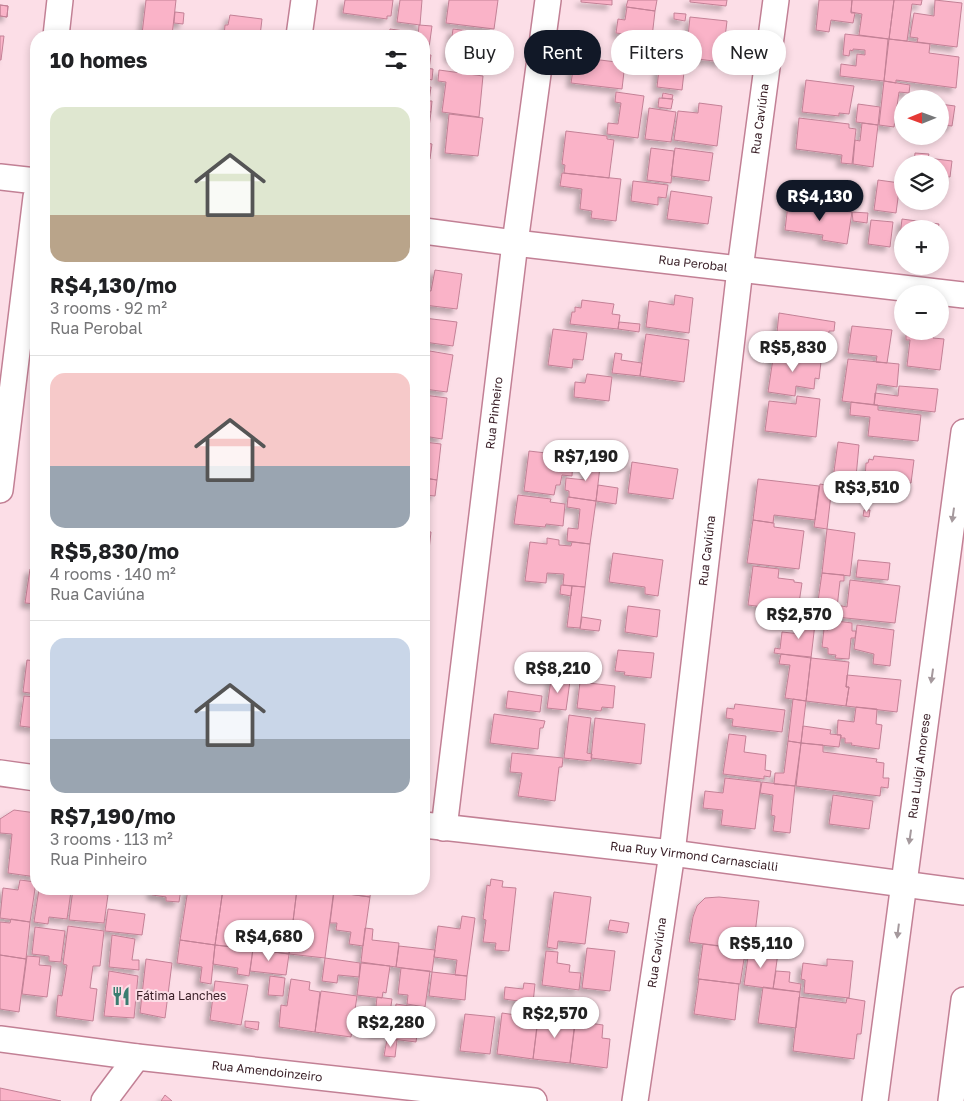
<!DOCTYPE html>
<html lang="en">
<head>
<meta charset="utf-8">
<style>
  :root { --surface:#fff; --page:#f6f6f6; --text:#202124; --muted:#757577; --line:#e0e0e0; --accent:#111827 }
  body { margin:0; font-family:"Golos Text",sans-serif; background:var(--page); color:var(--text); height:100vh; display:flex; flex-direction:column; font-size:19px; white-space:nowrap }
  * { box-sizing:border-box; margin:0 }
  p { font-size:16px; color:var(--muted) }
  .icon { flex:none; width:28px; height:28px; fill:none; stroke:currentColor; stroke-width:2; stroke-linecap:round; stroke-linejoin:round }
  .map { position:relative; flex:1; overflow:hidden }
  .sheet { position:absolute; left:30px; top:30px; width:400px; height:865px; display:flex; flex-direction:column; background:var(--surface); border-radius:20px; box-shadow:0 2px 8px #0003 }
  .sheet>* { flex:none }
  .hud { position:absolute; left:445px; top:30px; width:444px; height:45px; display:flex; gap:10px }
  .needle { width:32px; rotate:269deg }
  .tools { position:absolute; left:894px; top:90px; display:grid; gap:10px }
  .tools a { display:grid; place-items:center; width:55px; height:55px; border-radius:50%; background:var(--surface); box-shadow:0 2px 8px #0003; font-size:25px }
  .price { position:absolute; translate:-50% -42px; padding:0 11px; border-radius:18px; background:#fff; color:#222; font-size:16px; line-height:32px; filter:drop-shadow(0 1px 2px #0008) }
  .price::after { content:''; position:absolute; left:50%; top:30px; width:15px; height:11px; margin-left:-8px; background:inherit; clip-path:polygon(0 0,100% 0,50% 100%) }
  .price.active { background:var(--accent); color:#fff }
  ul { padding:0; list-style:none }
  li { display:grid; align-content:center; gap:10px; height:265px; padding:0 20px }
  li+li { border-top:1px solid var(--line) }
  li span { display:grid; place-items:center; height:155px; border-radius:15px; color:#555 }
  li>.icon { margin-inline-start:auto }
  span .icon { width:90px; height:90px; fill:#fffc; stroke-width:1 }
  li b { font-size:21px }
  h2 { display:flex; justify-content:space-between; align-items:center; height:60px; padding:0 20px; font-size:21px }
  .pill { padding:0 18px; border-radius:22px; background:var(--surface); box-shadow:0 2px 8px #0003; font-size:18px; line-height:45px }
  .pill.active { background:var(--accent); color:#fff }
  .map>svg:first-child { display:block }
</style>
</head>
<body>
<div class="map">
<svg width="964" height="1101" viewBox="0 0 964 1101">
  <defs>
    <filter id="shadow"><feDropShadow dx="-4.5" dy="4.5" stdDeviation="2.5" flood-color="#0004"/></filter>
  </defs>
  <rect width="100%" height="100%" fill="#fcdee7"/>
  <!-- building -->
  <path fill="#fab3c8" stroke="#c38196" filter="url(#shadow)" d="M146 0H176L172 36 142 34Z
    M345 0H393L391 16H387V19L343 13Z
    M400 0H422L420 25 397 22Z
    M449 0H498L494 29 446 23Z
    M581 0H612V5L581 2Z
    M628 0H657L655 11 626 7Z
    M690 0H727L726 6 690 2Z
    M819 0H852L851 13H855L853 23 831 20 829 32 816 30Z
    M852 0H894L889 39 859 35 862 14 851 12Z
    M894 0H922L921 5 912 4 907 41 889 39Z
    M935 0 962 3 957 47 917 42 918 38 910 37 914 13 934 16Z
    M0 5 8 6 7 17 0 16Z
    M0 5 8 6 7 17 0 16Z
    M627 7 655 11 651 46H645L644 53 636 52 637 45 623 43 624 34 616 33 618 19 625 20Z
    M175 12 184 13 183 24 174 23Z
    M674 13 686 14 685 21 674 19Z
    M230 15 262 19 260 36H224L225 25H228Z
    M690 17 727 21 722 62 689 58 691 46H687Z
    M419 25 432 26 428 55H431L429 69 424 68V36H418Z
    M390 29 405 31 404 36H389Z
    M453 29 494 34 490 62 449 57Z
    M338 31 371 35V36H338Z
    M845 34 888 39 884 81 840 76 841 64 856 66 857 54 865 55V50L853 49V51L850 50 849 56 843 55Z
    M0 36H4L1 60H0Z
    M889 39 930 44 929 53 959 57 956 88 896 80V83L884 81Z
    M575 57 625 63 622 89 571 83Z
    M660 60 685 63 682 90 657 87Z
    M424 68 433 69 432 80 428 79 427 87H431L429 101H432L431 112 424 111Z
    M439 70 483 76 479 117 442 112 446 82 438 81Z
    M806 80 854 86 849 114 839 113V116L802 112Z
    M884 81 910 85 909 93 899 92 894 127 879 125Z
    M616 92 644 96 638 138 607 134 608 123 618 124 621 103 615 102Z
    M663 93 673 95 672 99 662 98Z
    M659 98 673 99 671 109 658 107Z
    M699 103 722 106 717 146 674 140 678 111 698 113Z
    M858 104 880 107 878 125 856 122Z
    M940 104 955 106 952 126 940 125Z
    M649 108 676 112 671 142 645 139Z
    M424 111 431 112 427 143 432 144 430 159H424Z
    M449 114 483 118 478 156 445 153Z
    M799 118 849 124V128L856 129 852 164 841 163 842 155 796 149Z
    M862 123 878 125 873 167 853 164 855 140 860 141Z
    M566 131 607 136V139L614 140 609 178 564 173 565 165 562 164Z
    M651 148 674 151 671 183 647 180Z
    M675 148 713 153 709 181 671 176Z
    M915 153 929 154 928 158 952 161 950 177 940 176V164H914Z
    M562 173 621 179 616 221 591 218 592 211 580 209 582 189 560 186Z
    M878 180 900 183 896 213 874 210Z
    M633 181 668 185 666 198 658 197V205L631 201Z
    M671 191 712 197 708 224 667 219Z
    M788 204 852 212 847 244 822 240 823 235 785 230Z
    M852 212 868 213 867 223 853 221Z
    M902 219 939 224 938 229H902V244H899Z
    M871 220 893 222 890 247 868 244Z
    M435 270 462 274 457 309 424 305 426 291H431Z
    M675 295 693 298 689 333 646 327 649 301 674 305Z
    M582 300 614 304 612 314 620 315 618 329 570 324 572 312H575V307L581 308Z
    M779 313 835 322 834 331H829L828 339 833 340 832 347 825 346V348L776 342Z
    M424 318 457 322 453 346 424 342Z
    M619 322 640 324 639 332 618 329Z
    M852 326 892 330 887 363 876 362 877 356 848 353Z
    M553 329 587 333 583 360 573 359 572 368 548 365Z
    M906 331H934L933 338 944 339 940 370 907 366 910 340H906Z
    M646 334 689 340 684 382 640 376Z
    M424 350 453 355 447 392 424 389Z
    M774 352 817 358V361L821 362 819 379 815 378 814 389 796 386 795 396 768 392Z
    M615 353 622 354 621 360 642 363 640 376 612 373Z
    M848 359 899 364 897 387 877 384 874 405 842 401Z
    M587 374 612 377 609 401 574 397 575 382 585 383Z
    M899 386 938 389 935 412 874 405 875 393 898 396Z
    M424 395 447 398 442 439 424 436Z
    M797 396 820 399 816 437 765 431 769 401 796 404Z
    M851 402 878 405V410L921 415 918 441 868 436 870 417 850 415Z
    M424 442 441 444 437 480 424 478Z
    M838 442 859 445 856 477 865 478 863 490 832 486Z
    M529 451 563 455 562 458 573 460 572 476 562 475 560 485H556L554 495 524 491Z
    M588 456 601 458 596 501 569 497V491L565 490 566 478 586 480Z
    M874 456 914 460 911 483 865 478 866 463H868L869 459 873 460Z
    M632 462 678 469 673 499 628 493Z
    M424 478 437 480 435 496 424 495Z
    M758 479 819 486 815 520 774 515 773 523 753 520Z
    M820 484 832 486 827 529 814 527Z
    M598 485 618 488 616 504 596 501Z
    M518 495 551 499 550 502 565 504 563 526 546 524 545 527 514 524Z
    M568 497 596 501 590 544 567 541 568 528 578 529 580 509 567 507Z
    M864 510H870L869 517 863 516Z
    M753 520 774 523V527L804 531 799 569 747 563Z
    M827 529 855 533 850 576 822 573Z
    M424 531 431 532 428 559 424 558Z
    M547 538 559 540V545L571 546 572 542 590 544 585 587 563 585 564 574 547 573 546 583 525 581 530 542 547 544Z
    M613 553 663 560 658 596 645 594V587L609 582Z
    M858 560 890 563 888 580 856 577Z
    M753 566 779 569 778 578 794 580V582L802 583 799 603 804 604 803 614 787 613V610L748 605Z
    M30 569 36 570V604L25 603Z
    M822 573 844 575V581H840L836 617 816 615Z
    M850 580 900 586 895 623 836 617 837 605 847 607Z
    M561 585 572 586 571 596 560 594Z
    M572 586 585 587 580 628 567 627Z
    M628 606 660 610 657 637 625 632Z
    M803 614 816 615 811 658 774 653 775 648 780 649 782 632 801 634Z
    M582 617 601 620 599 631 580 629Z
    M829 620 852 623V631H856L855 638H851L849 659 835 658 836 655 828 654V648L822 647 824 629 828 630Z
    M857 625 894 630 890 666 873 664 874 654 854 649Z
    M618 650 654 653 651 678 624 675 625 672 615 671Z
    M781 654 811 657 806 701 785 698 790 665 779 664Z
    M811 658 849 662 846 687H849L846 706 806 701Z
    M27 660 36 661V694L23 692Z
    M847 675 901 680 897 712 846 706 849 687H846Z
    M551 679 570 681 566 710 547 708Z
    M580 682 615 686 613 708 602 707 601 711 577 708Z
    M508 691 542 696 540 712 506 708Z
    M24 696 36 697V728L20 726Z
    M793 699 806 701 801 743 788 741Z
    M735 704 785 710 782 732 732 726 733 719 726 718 727 708 734 709Z
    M856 707 877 709 876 724 882 725 879 749 851 745 852 743H845V738H841V735H837L838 720 854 722Z
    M494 714 545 721 543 728H540L538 749 490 743Z
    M569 715 591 718 587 753 592 754 591 761 564 758Z
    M595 718 645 724 641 764 591 758Z
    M803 726 831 730 830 734 841 735 839 747 801 743Z
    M729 734 746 736 744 752 766 755 765 770 771 771 770 777 764 776V779L723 774Z
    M788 741 801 743 795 786 774 784 775 773H784Z
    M801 743 823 745V752L877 759 876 762 884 763 883 778H889L888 788 881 787 880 796 796 786Z
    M512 753 563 758 562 767H559L555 801 518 796 522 773 510 772Z
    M725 778 761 782 755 829 721 825 723 810 703 808 705 791 723 793Z
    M762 782 795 786 790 833 773 831 775 816 771 815 773 795 760 793Z
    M833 795 873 801 869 829 829 824Z
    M14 810 36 813V877L8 873 12 834 0 833V819Z
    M491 879 503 881 502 887 516 888 509 951 495 950 496 943 483 942 486 920 483 919 487 885 490 886Z
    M20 880 36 882 30 922 0 918 3 888 18 890Z
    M39 889 71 891 67 919 49 917 48 924 34 922Z
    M73 889H100L99 893 108 895 104 923 69 920Z
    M152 889H181L179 902 166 901V897L152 895Z
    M188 889H223L215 945 180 940Z
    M223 889H297L289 954 215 945Z
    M297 889H334L325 958 289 954Z
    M341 889H371L370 897 340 893Z
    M334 892 370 897 363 946 349 944 351 932 336 930 337 923H330Z
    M554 892 591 897 585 944 558 941 557 949 547 947Z
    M719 897 759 901 753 950 689 942 693 917 697 906 705 898Z
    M108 909 145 914 142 935 105 931Z
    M462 916 475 918 467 976 455 975 457 960 434 957 438 926 460 929Z
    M11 919 30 922 26 959 0 955V922L10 923Z
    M610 920 629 923 627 933 608 930Z
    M68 926 104 931 100 966H93L90 988 97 989 93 1021 56 1016 58 995 62 996 67 965 63 964Z
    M35 927 65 931 61 962 49 961V956L32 954Z
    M365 928 373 929 372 940 399 943 396 967 361 962Z
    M112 935 135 939 132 960H139V970L109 967Z
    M180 940 215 945 211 984 200 982 202 967 177 963Z
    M703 944 749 950 748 959H744L740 984 698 979Z
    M215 945 253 949 249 976 237 974 238 968 213 964Z
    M399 946 435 950 432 972 396 967Z
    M587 948 615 951 610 991 582 988Z
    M253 949 289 954 286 975 250 971Z
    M749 950 778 953 773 989 744 985Z
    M546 951 558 952 557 963 570 965 569 972 581 973 579 990 542 985Z
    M0 955 26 959 19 1012 0 1009Z
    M27 956 40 957 39 965 51 966 47 997 22 994Z
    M325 958 360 963 359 977 338 975 337 983 322 981Z
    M146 959 172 963 165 1018 140 1013Z
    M827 959 853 961 849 998 804 993 805 980 801 979 803 963 827 966Z
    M361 963 390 966 386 993 383 992 382 998 357 995Z
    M401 968 430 971 425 1007 407 1004 408 995 398 994Z
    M109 971 138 976 134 1018 104 1016Z
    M776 971 790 972 789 982 801 984 800 992 773 989Z
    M432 972 467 976 465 1000 429 996Z
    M270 976 285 978 283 996 268 995Z
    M291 979 310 982 309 990 320 992 315 1032 279 1027 281 1005 287 1006Z
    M699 979 739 984 735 1020 694 1014Z
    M215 981 248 985 241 1025 210 1020Z
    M524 983 535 984 533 1003 504 999 505 987 523 989Z
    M763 987 800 992 796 1028 758 1023Z
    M321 991 357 996 351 1037 315 1032Z
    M377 997 392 999 387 1034 373 1033Z
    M799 997 846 1003 847 998 865 1001 861 1034H857L854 1059 793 1051Z
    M396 1004 417 1007 416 1014 420 1015 416 1042 392 1039Z
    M524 1010 539 1012 533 1059 497 1054 502 1013 523 1016Z
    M465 1014 495 1017 490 1054 460 1051Z
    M553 1014 576 1017 570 1063 533 1059 538 1017 552 1019Z
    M245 1021 259 1022 258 1030 245 1027Z
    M575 1021 603 1025 602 1038 610 1039 607 1068 570 1063Z
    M387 1039 397 1040 395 1057 384 1056Z
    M0 1088 61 1101H0Z
    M165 1095 172 1101H161Z"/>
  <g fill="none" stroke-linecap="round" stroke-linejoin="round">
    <!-- minor casing -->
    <g stroke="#c28095" stroke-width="28">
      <g id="minor">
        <path d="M56 36 60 0"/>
        <path d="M299 36 304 0"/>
        <path d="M0 177 36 181"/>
        <path id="s1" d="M424 231 515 243 964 295"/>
        <path d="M0 490 36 197"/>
        <path d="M0 773 36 778"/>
        <path id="s2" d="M424 825 672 853 964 892"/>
        <path id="s3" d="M444 828 515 243 548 0"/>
        <path id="s4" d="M0 1039 137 1057 534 1101"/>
        <path d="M104 1101 137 1057"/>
        <path id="s5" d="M635 1101 672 853 740 269 776 0"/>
        <path id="s6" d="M875 1101 964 432"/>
        <path d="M951 1101 964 1000"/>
      </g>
    </g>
    <!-- minor -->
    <use href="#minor" stroke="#fff" stroke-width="25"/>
  </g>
  <!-- one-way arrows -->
  <defs><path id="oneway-solid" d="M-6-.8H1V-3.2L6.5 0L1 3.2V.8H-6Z" transform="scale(1.25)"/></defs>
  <g fill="#a5999d">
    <use href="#oneway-solid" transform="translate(953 515) rotate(98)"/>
    <use href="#oneway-solid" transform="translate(932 676) rotate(98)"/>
    <use href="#oneway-solid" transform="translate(910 837) rotate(98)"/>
    <use href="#oneway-solid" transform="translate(898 931) rotate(97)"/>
  </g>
  <!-- icons -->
  <defs>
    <g id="restaurant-bare" transform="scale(1.5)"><path d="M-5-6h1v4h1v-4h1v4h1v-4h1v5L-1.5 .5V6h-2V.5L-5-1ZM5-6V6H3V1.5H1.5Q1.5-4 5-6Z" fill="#3a7d70" stroke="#fcdee7" stroke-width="2.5" paint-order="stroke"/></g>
  </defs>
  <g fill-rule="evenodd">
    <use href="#restaurant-bare" x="121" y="996"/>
  </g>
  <g text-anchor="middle" stroke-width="4" stroke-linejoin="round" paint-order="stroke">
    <!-- street labels -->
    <g font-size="12" fill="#371d25" stroke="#fcdee7">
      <text dy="4" stroke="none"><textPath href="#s5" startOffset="990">Rua Caviúna</textPath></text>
      <text dy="4" stroke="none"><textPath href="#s1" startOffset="271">Rua Perobal</textPath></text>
      <text dy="4" stroke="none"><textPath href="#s3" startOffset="418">Rua Pinheiro</textPath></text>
      <text dy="4" stroke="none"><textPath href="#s5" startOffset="555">Rua Caviúna</textPath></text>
      <text dy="4" stroke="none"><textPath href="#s6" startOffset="338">Rua Luigi Amorese</textPath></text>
      <text dy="4" stroke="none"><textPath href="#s2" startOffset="272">Rua Ruy Virmond Carnascialli</textPath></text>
      <text dy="4" stroke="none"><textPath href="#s5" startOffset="150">Rua Caviúna</textPath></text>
      <text dy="4" stroke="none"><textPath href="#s4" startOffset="269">Rua Amendoinzeiro</textPath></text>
    </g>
    <!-- poi labels -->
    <g font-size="12" fill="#371d25" stroke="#fcdee7" text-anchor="start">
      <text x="136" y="1000">Fátima Lanches</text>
    </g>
  </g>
</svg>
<div class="tools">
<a><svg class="needle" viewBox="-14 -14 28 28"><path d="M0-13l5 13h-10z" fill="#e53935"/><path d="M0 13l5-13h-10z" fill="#757577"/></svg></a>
<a><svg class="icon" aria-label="layers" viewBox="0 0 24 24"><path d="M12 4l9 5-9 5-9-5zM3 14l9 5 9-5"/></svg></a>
<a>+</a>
<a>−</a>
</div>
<b class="price active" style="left:820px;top:222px">R$4,130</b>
<b class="price" style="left:793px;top:373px">R$5,830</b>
<b class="price" style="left:586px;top:482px">R$7,190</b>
<b class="price" style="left:867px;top:513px">R$3,510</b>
<b class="price" style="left:799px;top:640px">R$2,570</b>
<b class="price" style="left:558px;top:694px">R$8,210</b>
<b class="price" style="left:269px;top:962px">R$4,680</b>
<b class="price" style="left:761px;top:969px">R$5,110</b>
<b class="price" style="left:555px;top:1039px">R$2,570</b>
<b class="price" style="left:391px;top:1048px">R$2,280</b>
<div class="hud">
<a class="pill">Buy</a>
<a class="pill active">Rent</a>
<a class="pill">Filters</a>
<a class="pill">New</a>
</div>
<section class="sheet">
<h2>10 homes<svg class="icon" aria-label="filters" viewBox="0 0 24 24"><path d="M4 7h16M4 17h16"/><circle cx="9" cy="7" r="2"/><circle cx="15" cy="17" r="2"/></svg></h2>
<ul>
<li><span style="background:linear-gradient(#dfe7d0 70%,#b9a48a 0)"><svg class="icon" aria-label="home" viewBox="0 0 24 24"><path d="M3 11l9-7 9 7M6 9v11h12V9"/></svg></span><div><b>R$4,130/mo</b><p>3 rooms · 92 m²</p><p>Rua Perobal</p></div></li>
<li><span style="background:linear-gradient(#f6c9c9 60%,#9aa5b1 0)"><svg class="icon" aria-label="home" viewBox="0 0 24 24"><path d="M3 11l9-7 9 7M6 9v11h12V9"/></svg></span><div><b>R$5,830/mo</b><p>4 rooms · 140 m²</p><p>Rua Caviúna</p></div></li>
<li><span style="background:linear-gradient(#c9d6e8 65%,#9aa5b1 0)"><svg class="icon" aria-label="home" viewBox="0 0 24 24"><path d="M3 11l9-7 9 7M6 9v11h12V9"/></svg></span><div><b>R$7,190/mo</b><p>3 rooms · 113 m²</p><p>Rua Pinheiro</p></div></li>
</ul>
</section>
</div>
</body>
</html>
